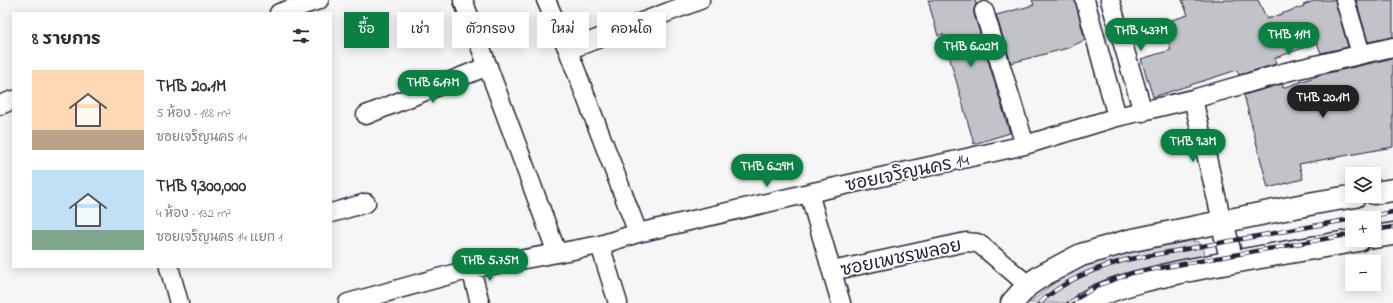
<!DOCTYPE html>
<html lang="th">
<head>
<meta charset="utf-8">
<style>
  :root { --surface:#fff; --page:#f2f2f3; --text:#2b2b33; --muted:#7c7c81; --accent:#0b8043 }
  body { margin:0; font-family:"Indie Flower","Playpen Sans Thai",sans-serif; background:var(--page); color:var(--text); height:100vh; display:flex; flex-direction:column; font-size:15px; white-space:nowrap }
  * { box-sizing:border-box; margin:0 }
  p { font-size:13px; color:var(--muted) }
  .icon { flex:none; width:22px; height:22px; fill:none; stroke:currentColor; stroke-width:2; stroke-linecap:round; stroke-linejoin:round }
  .map { position:relative; flex:1; overflow:hidden }
  .drawer { position:absolute; left:12px; top:12px; width:320px; height:256px; display:flex; flex-direction:column; background:var(--surface); border-radius:0px; box-shadow:0 2px 10px #0003 }
  .drawer>* { flex:none }
  .banner { position:absolute; left:344px; top:12px; width:380px; height:36px; display:flex; gap:8px }
  .buttons { position:absolute; left:1345px; top:167px; display:grid; gap:8px }
  .buttons a { display:grid; place-items:center; width:36px; height:36px; border-radius:0px; background:var(--surface); box-shadow:0 2px 10px #0003; font-size:20px }
  .price { position:absolute; translate:-50% -34px; padding:0 9px; border-radius:14px; background:var(--accent); color:#fff; font-size:13px; line-height:26px; filter:drop-shadow(0 1px 2px #0008) }
  .price::after { content:''; position:absolute; left:50%; top:24px; width:12px; height:9px; margin-left:-6px; background:inherit; clip-path:polygon(0 0,100% 0,50% 100%) }
  .price.on { background:#222; color:#fff }
  ul { padding:0; list-style:none }
  li { display:flex; align-items:center; gap:12px; height:100px; padding:0 20px }
  li span { display:grid; place-items:center; flex:none; width:112px; height:80px; border-radius:0px; color:#555 }
  li>.icon { margin-inline-start:auto }
  span .icon { width:48px; height:48px; fill:#fffc; stroke-width:1 }
  li b { font-size:17px }
  h2 { display:flex; justify-content:space-between; align-items:center; height:48px; padding:0 20px; font-size:17px }
  .tag { padding:0 14px; border-radius:0px; background:var(--surface); box-shadow:0 2px 10px #0003; font-size:14px; line-height:36px }
  .tag.on { background:var(--accent); color:#fff }
  .map>svg:first-child { display:block }
</style>
</head>
<body>
<div class="map">
<svg width="1393" height="303" viewBox="0 0 1393 303">
  <rect width="100%" height="100%" fill="#f6f6f7"/>
  <filter id="ink" filterUnits="userSpaceOnUse"><feTurbulence type="fractalNoise" baseFrequency=".025" numOctaves="2"/><feDisplacementMap in="SourceGraphic" scale="8" xChannelSelector="R" yChannelSelector="G"/><feConvolveMatrix kernelMatrix="1 2 1 2 8 2 1 2 1" color-interpolation-filters="sRGB"/></filter>
  <g filter="url(#ink)">
    <!-- green -->
    <path fill="#d7d7db" stroke="#7c7c8b" d="M1190 241 1199 242 1204 250 1205 256 1203 259 1075 303H1029L1058 280 1091 260Z"/>
    <!-- building -->
    <path fill="#c2c2c9" stroke="#22223b" d="M928 0H975L976 4 974 9V14L1010 133 974 144 943 34 938 36Z
      M1032 0H1075L1085 40 1068 48 1011 63 996 15 1034 5Z
      M1182 0H1258L1267 19 1304 6 1303 5 1317 0H1335L1348 47 1321 53 1317 43 1275 58 1276 64 1239 75 1237 70 1153 97 1141 59 1171 50 1162 23 1188 15Z
      M1356 0H1393V37L1368 42Z
      M1393 58V147L1299 164 1303 179 1268 188 1244 95 1282 84 1283 88 1320 75Z"/>
    <g fill="none" stroke-linecap="round" stroke-linejoin="round">
      <!-- minor casing -->
      <g stroke="#22223b" stroke-width="21">
        <path id="minor" d="M463 0 557 253
          M546 0 568 50
          M1085 0 1117 117
          M1110 0 1143 112
          M1345 0 1361 54
          M984 11 1025 145
          M279 13 319 0
          M1193 99 1222 221
          M0 105 13 100
          M366 115 488 66
          M809 193 841 303
          M331 213 366 203
          M638 233 568 50 700 0
          M600 245 618 303
          M169 267 179 303
          M471 269 480 303
          M832 271 966 242 977 243 982 246 1028 285
          M348 303 471 269 600 245 638 233 809 193 1025 145 1117 117 1193 99 1286 72 1393 47"/>
      </g>
      <!-- primary casing -->
      <g stroke="#22223b" stroke-width="25">
        <path id="primary" d="M1374 193 1393 190
          M1222 221 1232 262
          M1374 237 1393 234
          M1012 303 1028 285 1043 275 1081 255 1128 241 1314 203 1355 196
          M1085 303C1111 286 1151 279 1180 272 1240 260 1300 250 1359 240"/>
      </g>
      <!-- minor -->
      <use href="#minor" stroke="#fff" stroke-width="18"/>
      <!-- primary -->
      <use href="#primary" stroke="#fff" stroke-width="22"/>
      <!-- rail casing -->
      <g stroke="#22223b" stroke-width="4.5">
        <path id="rail" d="M1360 218 1393 212
          M1374 230 1393 227
          M1040 303C1064 280 1094 269 1125 260L1352 219
          M1069 303 1099 285 1132 273 1352 234"/>
      </g>
      <!-- rail -->
      <use href="#rail" stroke="#fff" stroke-width="3" stroke-dasharray="9" stroke-linecap="butt"/>
    </g>
  </g>
  <g text-anchor="middle" stroke-width="3.5" stroke-linejoin="round" paint-order="stroke">
    <!-- street labels -->
    <g font-size="18" fill="#22223b" stroke="#fff">
      <text transform="translate(907 172) rotate(-12)" y="6">ซอยเจริญนคร 14</text>
      <text transform="translate(901 257) rotate(-12)" y="6">ซอยเพชรพลอย</text>
    </g>
  </g>
</svg>
<div class="buttons">
<a><svg class="icon" aria-label="layers" viewBox="0 0 24 24"><path d="M12 4l9 5-9 5-9-5zM3 14l9 5 9-5"/></svg></a>
<a>+</a>
<a>−</a>
</div>
<b class="price" style="left:1141px;top:52px">THB 4.37M</b>
<b class="price" style="left:1289px;top:56px">THB 11M</b>
<b class="price" style="left:971px;top:68px">THB 6.02M</b>
<b class="price" style="left:433px;top:104px">THB 6.17M</b>
<b class="price on" style="left:1323px;top:119px">THB 20.1M</b>
<b class="price" style="left:1193px;top:163px">THB 9.3M</b>
<b class="price" style="left:767px;top:188px">THB 6.29M</b>
<b class="price" style="left:490px;top:282px">THB 5.75M</b>
<div class="banner">
<a class="tag on">ซื้อ</a>
<a class="tag">เช่า</a>
<a class="tag">ตัวกรอง</a>
<a class="tag">ใหม่</a>
<a class="tag">คอนโด</a>
</div>
<section class="drawer">
<h2>8 รายการ<svg class="icon" aria-label="filters" viewBox="0 0 24 24"><path d="M4 7h16M4 17h16"/><circle cx="9" cy="7" r="2"/><circle cx="15" cy="17" r="2"/></svg></h2>
<ul>
<li><span style="background:linear-gradient(#ffd9b3 75%,#b9a48a 0)"><svg class="icon" aria-label="home" viewBox="0 0 24 24"><path d="M3 11l9-7 9 7M6 9v11h12V9"/></svg></span><div><b>THB 20.1M</b><p>5 ห้อง · 188 m²</p><p>ซอยเจริญนคร 14</p></div></li>
<li><span style="background:linear-gradient(#bfe0f5 75%,#7fa58c 0)"><svg class="icon" aria-label="home" viewBox="0 0 24 24"><path d="M3 11l9-7 9 7M6 9v11h12V9"/></svg></span><div><b>THB 9,300,000</b><p>4 ห้อง · 132 m²</p><p>ซอยเจริญนคร 14 แยก 1</p></div></li>
</ul>
</section>
</div>
</body>
</html>
